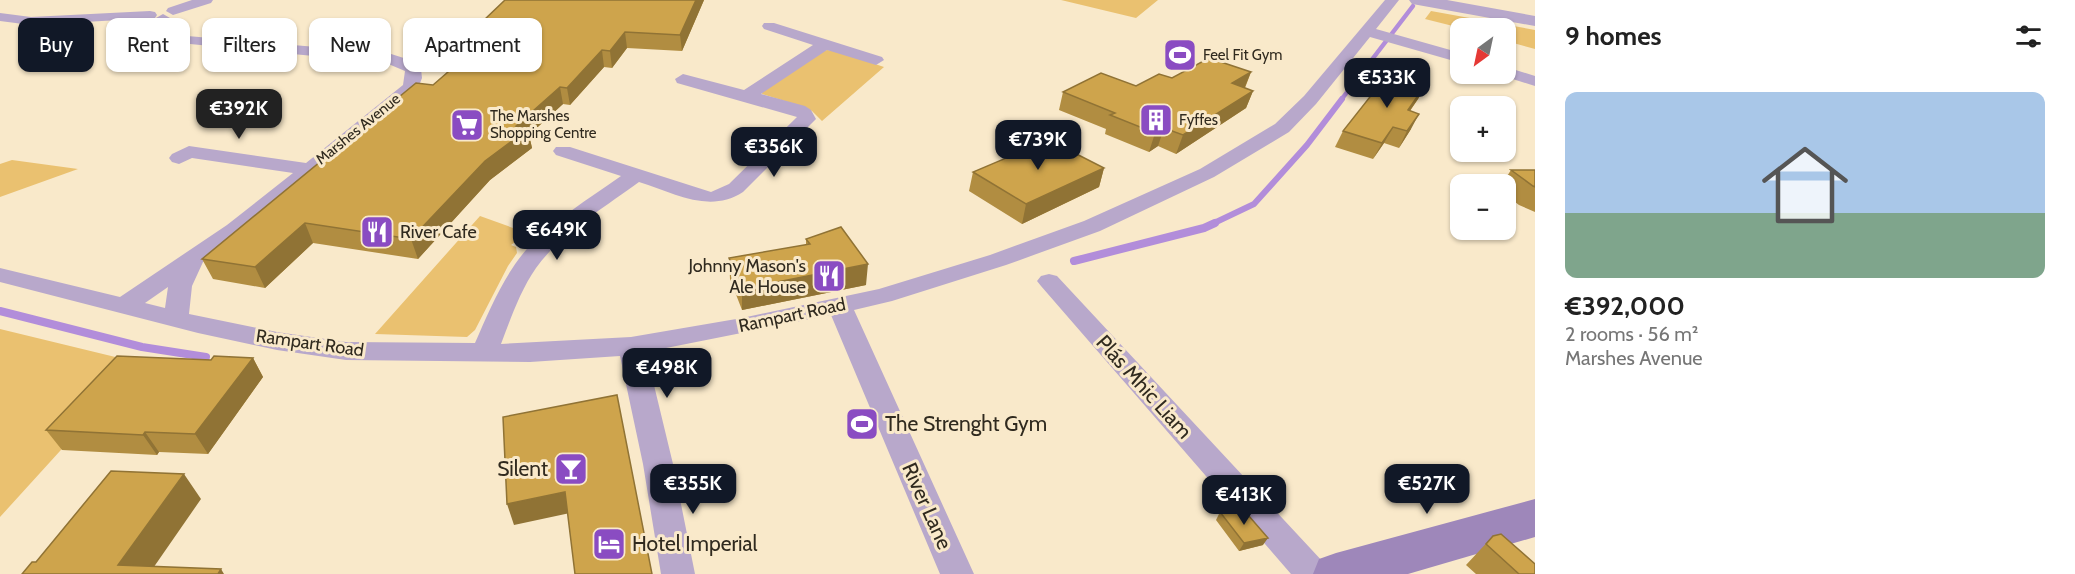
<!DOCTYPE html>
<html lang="en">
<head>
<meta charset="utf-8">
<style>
  :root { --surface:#fff; --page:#f6f6f6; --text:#222; --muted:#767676; --accent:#111827 }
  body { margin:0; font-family:Cabin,sans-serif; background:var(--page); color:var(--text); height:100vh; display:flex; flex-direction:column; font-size:22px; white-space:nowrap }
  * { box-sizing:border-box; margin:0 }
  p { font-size:20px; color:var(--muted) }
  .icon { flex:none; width:33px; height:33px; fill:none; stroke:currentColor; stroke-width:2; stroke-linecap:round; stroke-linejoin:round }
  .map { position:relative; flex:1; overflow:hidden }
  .details { display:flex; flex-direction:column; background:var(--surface); width:540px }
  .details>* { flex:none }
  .hud { position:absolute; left:18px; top:18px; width:570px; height:54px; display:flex; gap:12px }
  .needle { width:39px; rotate:213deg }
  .controls { position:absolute; left:1450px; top:18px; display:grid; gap:12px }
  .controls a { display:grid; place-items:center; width:66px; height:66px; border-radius:12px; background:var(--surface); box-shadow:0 2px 4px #0004; font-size:30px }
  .price { position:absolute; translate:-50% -51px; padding:0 14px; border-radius:12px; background:var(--accent); color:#fff; font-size:20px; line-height:39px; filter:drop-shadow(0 2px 3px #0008) }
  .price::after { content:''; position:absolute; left:50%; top:36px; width:18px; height:14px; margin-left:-9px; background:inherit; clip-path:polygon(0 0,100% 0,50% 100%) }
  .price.selected { background:#222; color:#fff }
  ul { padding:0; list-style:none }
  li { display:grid; align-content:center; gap:12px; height:318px; padding:0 30px }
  li span { display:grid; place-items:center; height:186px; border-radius:12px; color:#555 }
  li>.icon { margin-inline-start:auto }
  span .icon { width:108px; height:108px; fill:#fffc; stroke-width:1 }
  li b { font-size:26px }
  h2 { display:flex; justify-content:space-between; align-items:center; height:72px; padding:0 30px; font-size:26px }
  .chip { padding:0 21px; border-radius:12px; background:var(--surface); box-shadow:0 2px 4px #0004; font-size:21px; line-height:54px }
  .chip.selected { background:var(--accent); color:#fff }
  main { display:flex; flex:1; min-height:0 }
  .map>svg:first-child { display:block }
</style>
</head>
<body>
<main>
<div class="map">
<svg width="1535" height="574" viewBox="0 0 1535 574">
  <rect width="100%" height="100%" fill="#f9e9ca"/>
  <!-- green -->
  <path fill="#eac170" d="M1061 0H1158L1136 18Z
    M1431 11 1535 30V49L1506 41V28H1461L1425 19Z
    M827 50 836 51 884 67 822 121 812 111 804 107 762 94 763 90 818 53Z
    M12 160 78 169 0 197V164Z
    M480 216 527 233 511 245 516 247 517 253 508 266 475 330 467 337 375 334Z
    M0 329 140 363 0 517Z"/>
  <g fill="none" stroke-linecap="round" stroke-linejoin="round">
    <!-- stream-far2 -->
    <path stroke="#b28dda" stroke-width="4.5" d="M1341 100 1413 6"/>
    <!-- stream-far1 -->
    <path stroke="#b28dda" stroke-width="6" d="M1212 224 1254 204 1307 145 1342 99"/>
    <!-- stream -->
    <path stroke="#b28dda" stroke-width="8" d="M1074 261 1204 228 1215 223
      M0 311 142 347 206 357"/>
    <!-- minor -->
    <path fill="#b8a8cb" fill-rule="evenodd" d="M192 0H213L211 3 173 15 166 11 168 8Z
      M1385 0H1399L1376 29 1461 53V63L1370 37 1316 104 1289 132 1214 177 1100 231 1006 265 892 301 854 310 974 574H940L831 315 646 352 673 464 695 574H661L643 464 620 356 530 362 346 360 277 350 198 333 0 282V268L120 297 227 225 293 173 192 158 179 164 172 162 169 158 172 154 189 146 306 163 403 85 405 71 386 63 180 43C161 37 157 39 156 18L163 14 170 18 171 30 187 36 388 53 410 60 421 69 422 78 417 91 243 235 203 262 192 286 189 314 277 332 346 342 475 343C489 311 503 277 526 250 553 220 589 199 621 176L556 155 553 151 556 147H570L711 192 729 184 797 117 677 83 675 79 683 74 744 90 813 45 764 29 762 26 764 23H774L882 57 884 60 876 65 827 50 761 94 805 106 811 110 816 119 743 192C709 214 675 193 639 182 604 208 562 232 536 268 520 291 511 318 501 344L631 337 742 318 879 289 990 255 1084 221 1200 169 1275 124 1304 96ZM168 287 165 308 145 303Z
      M150 11 155 12 157 15 155 18 31 25 0 21V13L31 17Z
      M1506 67 1535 76V86L1500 75 1499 74H1506Z
      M1049 274 1057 276 1324 563 1329 574H1291L1041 286 1037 281 1041 276Z"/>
    <!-- tertiary -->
    <path fill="#b8a8cb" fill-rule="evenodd" d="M1409 0H1447L1535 16V26L1418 5 1412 4Z"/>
    <!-- secondary -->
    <path fill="#9e87ba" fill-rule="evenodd" d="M1535 499V537L1408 574H1313L1319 559 1336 553Z"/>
  </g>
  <!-- wall -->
  <path fill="#b18d41" d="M505 0H704L682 51 627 48 612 68 604 67 570 105 563 104 529 135 532 148 490 180 418 259 313 243 265 288 213 279 202 259 433 85 462 59 460 50 483 29 482 22Z
    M1251 72 1245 88 1253 91 1246 108 1176 154 1158 146 1149 152 1105 134 1106 129 1059 110 1063 92 1136 86 1172 78Z
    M1426 84 1418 99 1410 111 1411 129 1399 148 1384 143 1373 159 1335 147 1343 131Z
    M1104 168 1099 187 1022 224 969 191 973 172Z
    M1511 170H1535V212L1519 205 1506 195V184H1502Z
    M806 239 866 285 742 310 730 279 729 258 806 245Z
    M253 358 263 377 208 454 159 452 157 455 62 450 46 430 211 360Z
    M1220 512 1263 545 1239 551 1216 520Z
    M1493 536 1535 574H1476L1466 565Z"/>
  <!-- shaded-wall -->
  <path fill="#907335" d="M696 0H704L682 51 680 35Z
    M625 32 627 48 612 68 610 51Z
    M602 50 604 67 570 105 567 88Z
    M1251 72 1244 89 1232 83Z
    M1426 84 1418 99 1399 126 1408 110Z
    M560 87 563 104 529 135 532 148 490 180 418 259 411 239 516 126Z
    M1253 91 1246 108 1176 154 1183 135Z
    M1419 114 1411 129 1399 148 1407 131Z
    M1393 127 1384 143 1373 159 1382 143Z
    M1164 128 1158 146 1149 152 1155 133Z
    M1104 168 1099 187 1022 224 1026 204Z
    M305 223 313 243 265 288 255 267Z
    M868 264 866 285 742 310V289Z
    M253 358 263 377 208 454 195 434Z
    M145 432 159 452 157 455 143 435Z
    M184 474 201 499 149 574 118 565Z
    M565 492 570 513 514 525 507 504Z
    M1268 538 1263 545 1239 551 1244 543Z
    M221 569 224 574H218Z"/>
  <!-- building -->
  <path fill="#cea44c" stroke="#907335" stroke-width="1.5" d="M505 0H696L680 35 625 32 610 51 602 50 567 88 560 87 516 126 528 129 485 161 411 239 305 223 255 267 202 259 416 83 433 85 471 52 460 50 490 23 482 22Z
    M1209 58 1251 72 1232 83 1253 91 1183 135 1164 128 1155 133 1110 115 1115 113 1063 92 1101 73 1136 86 1159 74 1172 78Z
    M1388 74 1426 84 1408 110 1419 114 1407 131 1393 127 1382 143 1343 131Z
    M1049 140 1104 168 1026 204 973 172Z
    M1511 170H1535V187L1533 186Z
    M841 227 868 264 742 289 729 258 810 244 806 239Z
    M117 356 211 360 214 356 253 358 195 434 145 432 143 435 46 430Z
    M617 395 652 574H575L565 492 507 504 503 417Z
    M111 471 184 474 118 565 221 569 218 574H22L32 562H36Z
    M1242 508 1268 538 1244 543 1220 512Z
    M1501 534 1535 564V574H1519L1486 544 1493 536Z"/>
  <!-- icons -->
  <defs>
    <g id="stadium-square" transform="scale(1.725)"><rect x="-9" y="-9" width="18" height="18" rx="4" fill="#8a4cc2" stroke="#f9e9ca"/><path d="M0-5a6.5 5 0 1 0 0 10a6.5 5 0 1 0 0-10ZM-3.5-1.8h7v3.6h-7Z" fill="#fff"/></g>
    <g id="building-square" transform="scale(1.725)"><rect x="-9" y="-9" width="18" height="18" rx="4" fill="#8a4cc2" stroke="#f9e9ca"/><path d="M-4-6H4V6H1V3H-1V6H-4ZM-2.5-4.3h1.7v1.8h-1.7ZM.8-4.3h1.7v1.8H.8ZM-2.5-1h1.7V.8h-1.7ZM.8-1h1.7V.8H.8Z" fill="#fff"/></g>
    <g id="supermarket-square" transform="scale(1.725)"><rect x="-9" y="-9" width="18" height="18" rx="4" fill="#8a4cc2" stroke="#f9e9ca"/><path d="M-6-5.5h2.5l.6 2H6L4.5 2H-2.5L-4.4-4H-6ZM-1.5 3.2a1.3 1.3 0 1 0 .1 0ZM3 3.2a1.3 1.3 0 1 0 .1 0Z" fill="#fff"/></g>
    <g id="restaurant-square" transform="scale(1.725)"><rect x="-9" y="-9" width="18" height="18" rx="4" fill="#8a4cc2" stroke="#f9e9ca"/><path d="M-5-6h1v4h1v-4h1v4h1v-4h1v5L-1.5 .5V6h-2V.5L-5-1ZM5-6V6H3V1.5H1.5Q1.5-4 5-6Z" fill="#fff"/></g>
    <g id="bar-square" transform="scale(1.725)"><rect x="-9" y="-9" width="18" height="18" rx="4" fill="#8a4cc2" stroke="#f9e9ca"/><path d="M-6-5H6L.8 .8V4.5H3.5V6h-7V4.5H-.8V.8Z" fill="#fff"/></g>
    <g id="hotel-square" transform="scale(1.725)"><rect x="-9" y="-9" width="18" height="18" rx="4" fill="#8a4cc2" stroke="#f9e9ca"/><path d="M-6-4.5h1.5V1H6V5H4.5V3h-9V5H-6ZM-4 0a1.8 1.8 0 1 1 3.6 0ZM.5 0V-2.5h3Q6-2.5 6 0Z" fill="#fff"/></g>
  </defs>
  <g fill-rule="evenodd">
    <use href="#stadium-square" x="1180" y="55"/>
    <use href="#building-square" x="1156" y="120"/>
    <use href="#supermarket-square" x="467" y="125"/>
    <use href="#restaurant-square" x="377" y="232"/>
    <use href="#restaurant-square" x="829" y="276"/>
    <use href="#stadium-square" x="862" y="424"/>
    <use href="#bar-square" x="571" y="469"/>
    <use href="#hotel-square" x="609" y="544"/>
  </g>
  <g text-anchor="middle" stroke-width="6" stroke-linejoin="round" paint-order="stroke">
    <!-- far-poi labels -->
    <g font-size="15" fill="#302a1f" stroke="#f9e9ca" text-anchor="start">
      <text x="1203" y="60">Feel Fit Gym</text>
      <text x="490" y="121">The Marshes<tspan x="490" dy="17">Shopping Centre</tspan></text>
      <text x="1179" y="125">Fyffes</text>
    </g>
    <!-- far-street labels -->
    <g font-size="15" fill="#302a1f" stroke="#f9e9ca">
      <text transform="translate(358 129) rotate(-39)" y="5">Marshes Avenue</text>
    </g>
    <!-- poi labels -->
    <g font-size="18" fill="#302a1f" stroke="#f9e9ca" text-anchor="start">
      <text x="400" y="238">River Cafe</text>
      <text x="806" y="272" text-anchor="end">Johnny Mason's<tspan x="806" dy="21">Ale House</tspan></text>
    </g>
    <!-- street labels -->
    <g font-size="18" fill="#302a1f" stroke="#f9e9ca">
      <text transform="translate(792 315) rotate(-12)" y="6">Rampart Road</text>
      <text transform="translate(310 343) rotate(8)" y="6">Rampart Road</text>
    </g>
    <!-- near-street labels -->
    <g font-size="21" fill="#302a1f" stroke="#f9e9ca">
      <text transform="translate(1144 387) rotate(48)" y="7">Plás Mhic Liam</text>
      <text transform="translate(927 506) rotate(66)" y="7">River Lane</text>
    </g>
    <!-- near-poi labels -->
    <g font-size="21" fill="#302a1f" stroke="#f9e9ca" text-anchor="start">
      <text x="885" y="431">The Strenght Gym</text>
      <text x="548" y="476" text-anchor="end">Silent</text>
      <text x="632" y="551">Hotel Imperial</text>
    </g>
  </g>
</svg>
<div class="controls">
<a><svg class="needle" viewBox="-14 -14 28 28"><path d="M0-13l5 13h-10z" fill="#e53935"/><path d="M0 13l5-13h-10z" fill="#767676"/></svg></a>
<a>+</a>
<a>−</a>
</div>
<b class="price" style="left:1387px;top:109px">€533K</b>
<b class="price selected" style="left:239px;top:140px">€392K</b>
<b class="price" style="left:1038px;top:171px">€739K</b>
<b class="price" style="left:774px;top:178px">€356K</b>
<b class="price" style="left:557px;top:261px">€649K</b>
<b class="price" style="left:667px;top:399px">€498K</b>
<b class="price" style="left:693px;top:515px">€355K</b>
<b class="price" style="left:1427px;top:515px">€527K</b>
<b class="price" style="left:1244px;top:526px">€413K</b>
<div class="hud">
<a class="chip selected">Buy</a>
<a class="chip">Rent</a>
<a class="chip">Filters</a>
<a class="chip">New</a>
<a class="chip">Apartment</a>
</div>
</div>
<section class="details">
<h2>9 homes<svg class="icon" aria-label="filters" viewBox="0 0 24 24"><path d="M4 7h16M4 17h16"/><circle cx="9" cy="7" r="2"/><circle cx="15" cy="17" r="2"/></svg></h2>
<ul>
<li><span style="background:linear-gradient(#a9c7e8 65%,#7fa58c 0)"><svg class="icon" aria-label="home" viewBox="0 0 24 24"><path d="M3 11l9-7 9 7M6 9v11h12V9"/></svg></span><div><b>€392,000</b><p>2 rooms · 56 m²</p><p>Marshes Avenue</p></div></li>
</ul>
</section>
</main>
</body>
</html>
